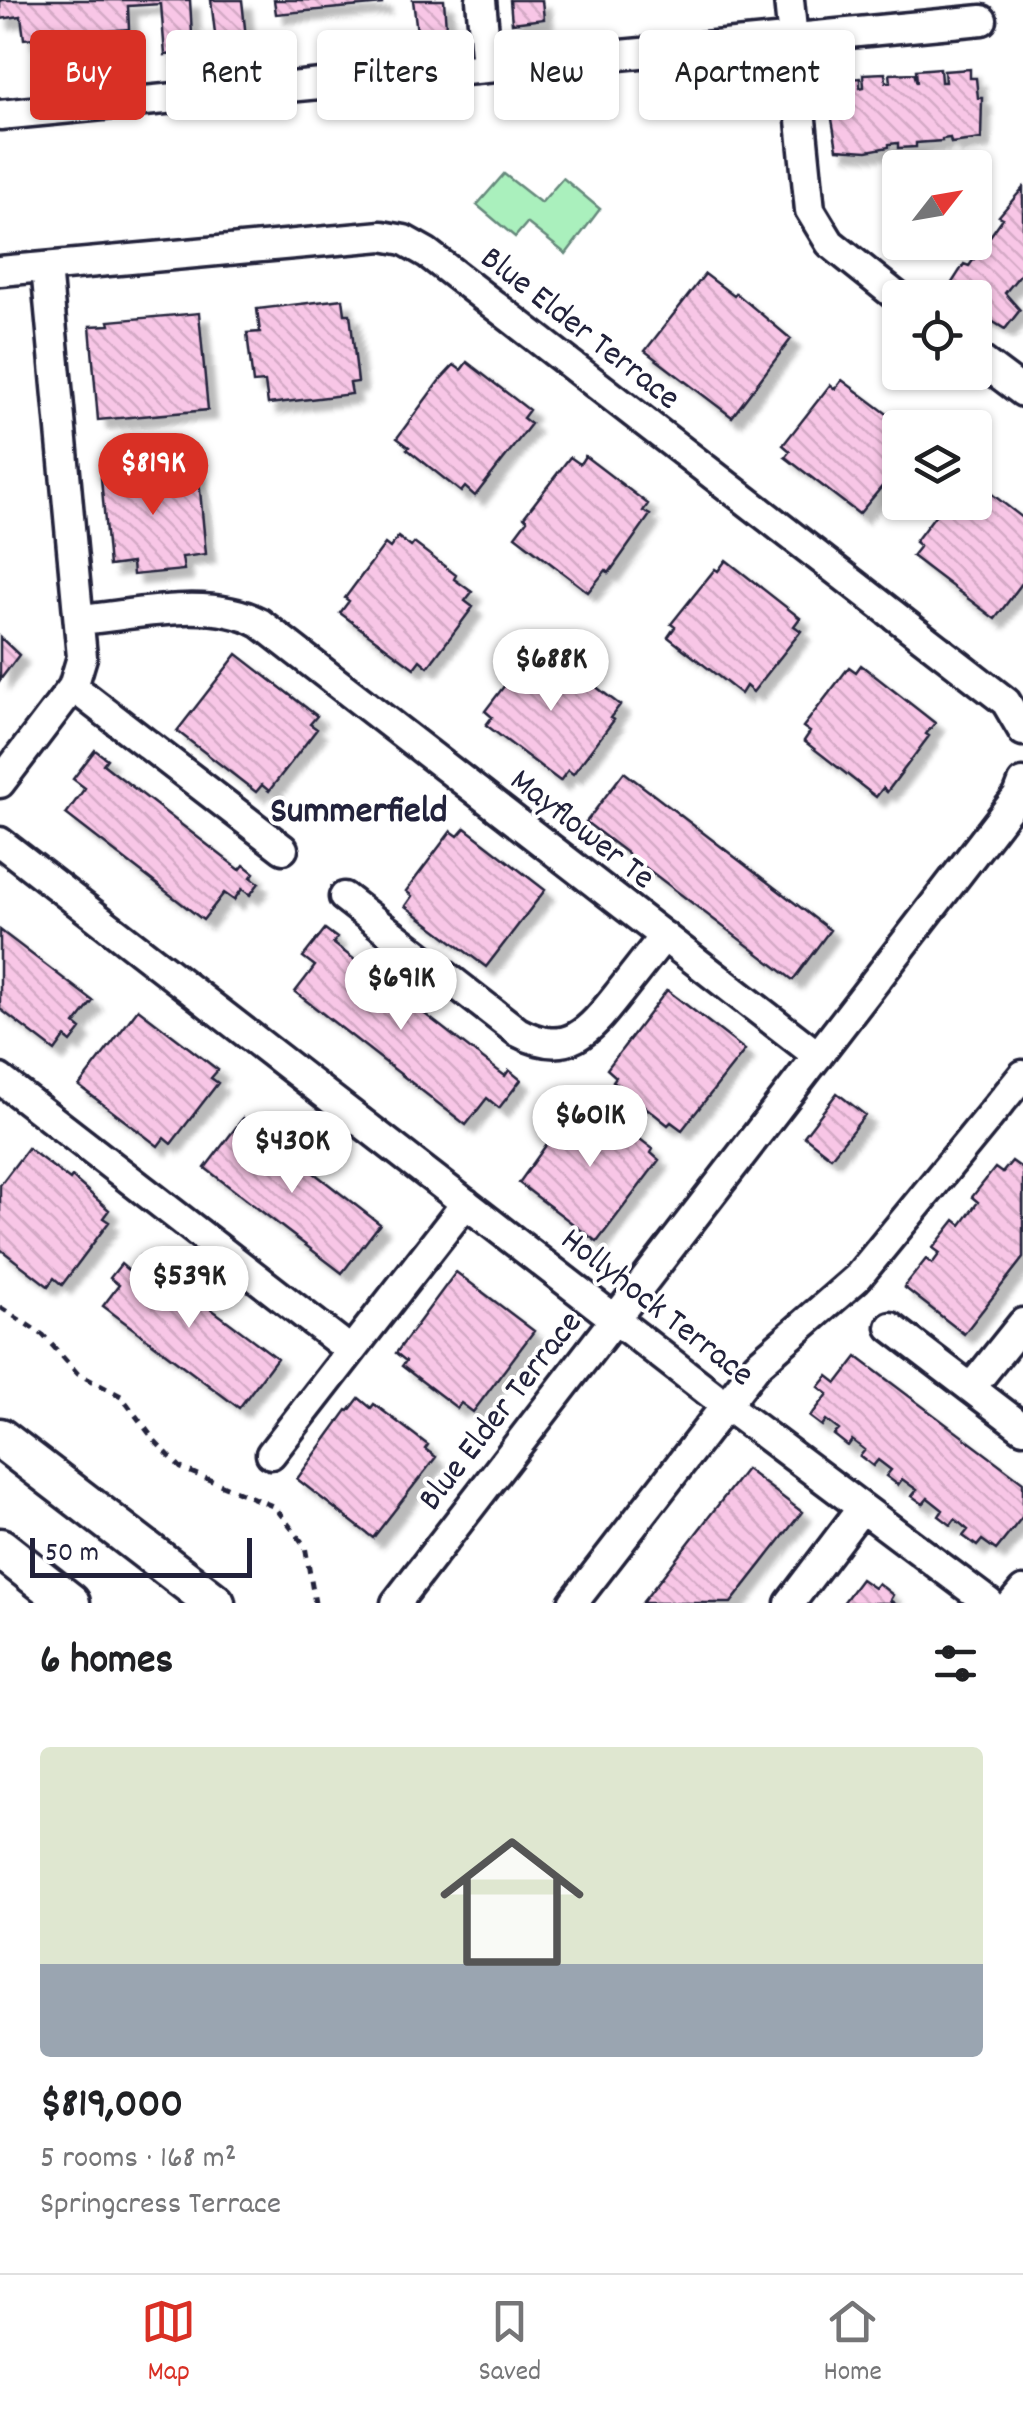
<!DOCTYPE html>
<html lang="en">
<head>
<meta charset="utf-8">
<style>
  :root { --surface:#fff; --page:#f2f2f2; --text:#202124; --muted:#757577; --line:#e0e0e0; --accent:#d93025 }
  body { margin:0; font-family:Dekko,sans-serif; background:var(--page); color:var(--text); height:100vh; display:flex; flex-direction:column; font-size:38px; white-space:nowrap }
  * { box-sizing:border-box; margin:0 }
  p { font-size:32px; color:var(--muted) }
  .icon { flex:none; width:55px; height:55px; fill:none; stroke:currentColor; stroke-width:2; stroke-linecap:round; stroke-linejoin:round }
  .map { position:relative; height:1603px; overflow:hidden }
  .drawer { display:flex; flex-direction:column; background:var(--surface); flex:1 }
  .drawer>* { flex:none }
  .hud { position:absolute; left:30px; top:30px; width:965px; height:90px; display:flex; gap:20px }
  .needle { width:65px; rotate:59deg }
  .fabs { position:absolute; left:882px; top:150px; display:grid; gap:20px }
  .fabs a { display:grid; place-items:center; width:110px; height:110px; border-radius:10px; background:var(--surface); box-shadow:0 2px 8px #0004; font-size:50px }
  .scale { position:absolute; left:30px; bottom:25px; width:222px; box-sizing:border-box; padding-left:10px; border:5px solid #22223b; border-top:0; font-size:28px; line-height:35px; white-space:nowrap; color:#22223b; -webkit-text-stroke:8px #fff; paint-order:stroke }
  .price { position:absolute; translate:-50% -85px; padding:0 22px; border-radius:35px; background:#fff; color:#222; font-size:32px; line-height:65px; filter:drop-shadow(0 2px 5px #0008) }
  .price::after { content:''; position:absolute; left:50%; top:60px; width:30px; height:22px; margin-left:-15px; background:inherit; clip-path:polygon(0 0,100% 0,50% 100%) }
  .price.selected { background:var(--accent); color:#fff }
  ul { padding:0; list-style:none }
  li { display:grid; align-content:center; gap:20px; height:530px; padding:0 40px }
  li span { display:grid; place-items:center; height:310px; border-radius:10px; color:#555 }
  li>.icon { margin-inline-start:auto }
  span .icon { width:180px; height:180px; fill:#fffc; stroke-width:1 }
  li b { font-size:42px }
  h2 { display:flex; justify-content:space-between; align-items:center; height:120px; padding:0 40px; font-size:42px }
  .chip { padding:0 35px; border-radius:10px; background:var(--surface); box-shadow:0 2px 8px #0004; font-size:35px; line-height:90px }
  .chip.selected { background:var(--accent); color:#fff }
  .menu { display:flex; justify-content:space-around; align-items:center; height:140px; border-top:2px solid var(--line); background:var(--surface); font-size:28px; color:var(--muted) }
  .menu a { display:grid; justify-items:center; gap:5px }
  .menu .selected { color:var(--accent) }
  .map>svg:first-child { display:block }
</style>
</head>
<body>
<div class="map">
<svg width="1023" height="1603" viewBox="0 0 1023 1603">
  <defs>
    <pattern id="building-back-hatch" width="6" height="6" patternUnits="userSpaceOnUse" patternTransform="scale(2.5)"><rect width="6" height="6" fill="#f8c6e6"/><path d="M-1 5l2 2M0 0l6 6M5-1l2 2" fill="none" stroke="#d4aac6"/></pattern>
    <filter id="shadow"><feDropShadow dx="9" dy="9" stdDeviation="2.5" flood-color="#0004"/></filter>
  </defs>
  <rect width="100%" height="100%" fill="#fff"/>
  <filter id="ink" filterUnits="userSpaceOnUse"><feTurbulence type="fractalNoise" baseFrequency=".01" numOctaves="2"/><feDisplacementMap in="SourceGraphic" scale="20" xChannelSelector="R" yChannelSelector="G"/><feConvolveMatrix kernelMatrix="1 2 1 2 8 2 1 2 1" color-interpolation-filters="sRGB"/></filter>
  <g filter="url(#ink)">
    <!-- green -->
    <path fill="#aaf0bd" stroke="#66897c" stroke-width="2.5" d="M504 174 541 203 563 178 600 209 566 254 527 223 515 237 477 205Z"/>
    <!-- building -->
    <path fill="url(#building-back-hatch)" stroke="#22223b" stroke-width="2.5" filter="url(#shadow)" d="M0 0H190L193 52 165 55 161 4 128 6 129 29 24 39 21 16 0 19Z
      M211 0H242L247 47 217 50Z
      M274 0H382V4L276 14Z
      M413 0H444L446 28 417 32Z
      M510 0H542L544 19 512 23Z
      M940 68 941 82H945L944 71 970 69V78H976L978 98H982L981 139 951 143 950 138 942 139V141L916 143V147L898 148V143L889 144V147L867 151 837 149 831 113H834L833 90H837L836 80 860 78V88L864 87 863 74 885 73 886 82H891L890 74 914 73 917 83 916 70Z
      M1023 188V271L1005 293 1020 310 1005 329 980 314H975V298H959L948 289 964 264 969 266 1003 218 999 216Z
      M705 274 734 296 736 293 791 339 732 417 645 351Z
      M343 299 345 314H350L358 382 350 383 352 394 268 404 265 382 253 383 247 333 260 332 257 309Z
      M199 313 208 410 98 420 90 326 110 325 109 321Z
      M467 362 529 410 523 418 531 424 475 496 465 487 461 492 407 449 409 447 397 438 439 381 454 365 461 370Z
      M842 380 906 428H900V465L859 514 785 457 790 451 783 445 830 385 835 389Z
      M585 456 648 504 643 511 650 515 609 573 606 570 588 592 515 536 527 520 524 517 570 457 580 464Z
      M184 465 185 471 198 469 206 554 182 557 184 570 133 575 132 563 109 566 101 478 115 477 114 472Z
      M975 481 1023 518V582L995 619 912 556 920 546 915 542 945 502H975Z
      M398 537 411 547 414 543 456 575 454 579 472 592 465 601 473 607 428 667 420 660 414 668 340 613 349 601 345 598 385 544 390 548Z
      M726 560 800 618 794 626 801 631 753 692 746 686 741 694 668 637 675 627 671 624 715 569 718 571Z
      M0 637 19 655 0 680Z
      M545 648 620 705 610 718 614 720 573 774 568 770 560 781 486 725 492 717 485 711 531 651 538 656Z
      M237 654 317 716 310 724 317 729 269 791 262 785 256 792 177 731Z
      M861 665 935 723 926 734 929 736 887 792 883 788 876 797 804 741 810 732 803 727 849 667 856 672Z
      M95 750 107 759 103 764 240 870 244 865 254 873 251 877 259 883 250 895 242 889 234 900 224 893 203 920 66 814 85 788 73 779Z
      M624 772 830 930 793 980 586 822Z
      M465 828 545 890 486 967 405 906 412 896 406 891 451 831 458 836Z
      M325 929 337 938 333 943 505 1076 509 1070 521 1080 499 1108 487 1098 466 1125 295 992 315 966 303 957Z
      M0 930 93 1001 75 1024 81 1029 71 1042 65 1037 55 1051 0 1009Z
      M667 990 745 1050 682 1130 671 1122 668 1125 613 1081 616 1077 607 1069Z
      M138 1009 218 1070 211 1078 218 1083 171 1144 164 1138 158 1146 79 1086Z
      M837 1093 865 1115 831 1157 804 1136Z
      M582 1102 593 1111 597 1106 653 1149 651 1153 659 1160 597 1242 519 1183 569 1113 572 1115Z
      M243 1118 380 1224 342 1273 205 1168Z
      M28 1148 70 1180 72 1177 109 1210 103 1218 109 1222 62 1285 54 1278 48 1286 0 1249V1185Z
      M1012 1161 1023 1169V1258L964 1334 904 1287 926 1259 932 1264 940 1253 933 1248 955 1220 961 1225 978 1202 972 1197 995 1168 1002 1173Z
      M140 1256 277 1358 239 1408 103 1306 119 1285 110 1278 121 1264 129 1271Z
      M456 1272 534 1331 473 1412 461 1403 457 1408 402 1366 406 1361 396 1353Z
      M857 1357 1023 1482V1516L996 1550 982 1540 977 1546 963 1536 968 1530 955 1519 951 1525 939 1516 943 1510 928 1498 923 1504 912 1496 917 1490 902 1479 898 1485 886 1476 891 1470 878 1460 873 1466 860 1456 865 1450 852 1440 848 1446 834 1435 839 1430 826 1420 822 1426 810 1417 828 1394 819 1387 828 1376 837 1383Z
      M359 1398 371 1408 374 1404 428 1445 425 1449 436 1457 373 1538 297 1479 347 1410 349 1411Z
      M746 1469 802 1512 731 1603H642Z
      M861 1579 874 1588 878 1583 893 1595 890 1600 894 1603H843Z"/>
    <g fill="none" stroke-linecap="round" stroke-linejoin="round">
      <!-- street casing -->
      <g stroke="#22223b" stroke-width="35">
        <path id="street" d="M481 0 487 66
          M789 0 810 210 830 243 900 299
          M0 115 982 20
          M0 271 382 236 404 240 427 253 1006 702 1023 731
          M975 356 1023 392
          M80 620C135 615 210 596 260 623L818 1056
          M73 687 283 849
          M0 783 73 687 82 657 46 267
          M0 842 732 1410 989 1603
          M344 897 518 1032C569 1059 590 1030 620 992 635 973 649 955 664 936
          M0 1079 351 1351
          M891 1327 1023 1428
          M971 1388 1023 1323
          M271 1454 466 1203
          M396 1603 1018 796 1023 783
          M573 1603 757 1365 857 1278 1023 1075
          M790 1603 862 1508
          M1013 1603 1023 1591"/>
      </g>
      <!-- secondary casing -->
      <g stroke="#22223b" stroke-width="45">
        <path id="secondary" d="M0 1438 215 1603
          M0 1548 70 1603"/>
      </g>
      <!-- path -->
      <path stroke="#22223b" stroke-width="5" stroke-dasharray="8 8" stroke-linecap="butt" d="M0 1307 43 1335 78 1374 121 1396 155 1441 181 1468 275 1507 305 1546 315 1603"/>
      <!-- street -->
      <use href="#street" stroke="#fff" stroke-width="28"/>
      <!-- secondary -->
      <use href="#secondary" stroke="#fff" stroke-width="38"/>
    </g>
  </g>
  <g text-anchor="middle" stroke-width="8" stroke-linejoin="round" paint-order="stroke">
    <!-- street labels -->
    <g font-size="35" fill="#22223b" stroke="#fff">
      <text transform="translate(582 326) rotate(38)" y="12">Blue Elder Terrace</text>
      <text transform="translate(584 827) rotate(38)" y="12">Mayflower Te</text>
      <text transform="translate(659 1305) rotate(38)" y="12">Hollyhock Terrace</text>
      <text transform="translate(498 1409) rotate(-52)" y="12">Blue Elder Terrace</text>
    </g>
    <!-- neighbourhood labels -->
    <g font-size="38" font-weight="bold" fill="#22223b" stroke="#fff">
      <text x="359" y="821">Summerfield</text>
    </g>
  </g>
</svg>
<div class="fabs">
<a><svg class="needle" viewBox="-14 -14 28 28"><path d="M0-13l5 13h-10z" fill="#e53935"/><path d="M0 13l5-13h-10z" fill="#757577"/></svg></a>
<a><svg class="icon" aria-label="locate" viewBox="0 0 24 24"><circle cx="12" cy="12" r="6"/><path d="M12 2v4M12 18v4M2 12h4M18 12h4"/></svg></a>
<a><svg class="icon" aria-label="layers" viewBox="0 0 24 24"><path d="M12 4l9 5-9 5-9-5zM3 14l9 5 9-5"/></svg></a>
</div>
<div class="scale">50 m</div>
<b class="price selected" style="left:153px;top:518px">$819K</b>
<b class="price" style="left:551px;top:714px">$688K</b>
<b class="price" style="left:401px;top:1033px">$691K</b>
<b class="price" style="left:590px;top:1170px">$601K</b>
<b class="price" style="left:292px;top:1196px">$430K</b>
<b class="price" style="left:189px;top:1331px">$539K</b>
<div class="hud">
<a class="chip selected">Buy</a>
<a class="chip">Rent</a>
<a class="chip">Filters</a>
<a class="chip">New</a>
<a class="chip">Apartment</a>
</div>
</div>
<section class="drawer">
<h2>6 homes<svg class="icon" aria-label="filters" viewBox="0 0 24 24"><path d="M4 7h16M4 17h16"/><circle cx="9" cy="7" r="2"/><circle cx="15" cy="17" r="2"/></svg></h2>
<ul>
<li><span style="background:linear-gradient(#dfe7d0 70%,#9aa5b1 0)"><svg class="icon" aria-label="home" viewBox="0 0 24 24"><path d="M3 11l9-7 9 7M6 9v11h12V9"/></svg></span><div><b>$819,000</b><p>5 rooms · 168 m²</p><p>Springcress Terrace</p></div></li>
</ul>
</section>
<nav class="menu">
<a class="selected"><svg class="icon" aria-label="map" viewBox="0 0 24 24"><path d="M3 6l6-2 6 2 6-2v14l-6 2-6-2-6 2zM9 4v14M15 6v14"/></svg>Map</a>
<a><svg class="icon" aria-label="saved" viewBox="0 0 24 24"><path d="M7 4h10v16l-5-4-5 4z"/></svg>Saved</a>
<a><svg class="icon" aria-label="home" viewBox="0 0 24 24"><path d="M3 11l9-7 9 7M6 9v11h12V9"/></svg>Home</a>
</nav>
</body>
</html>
